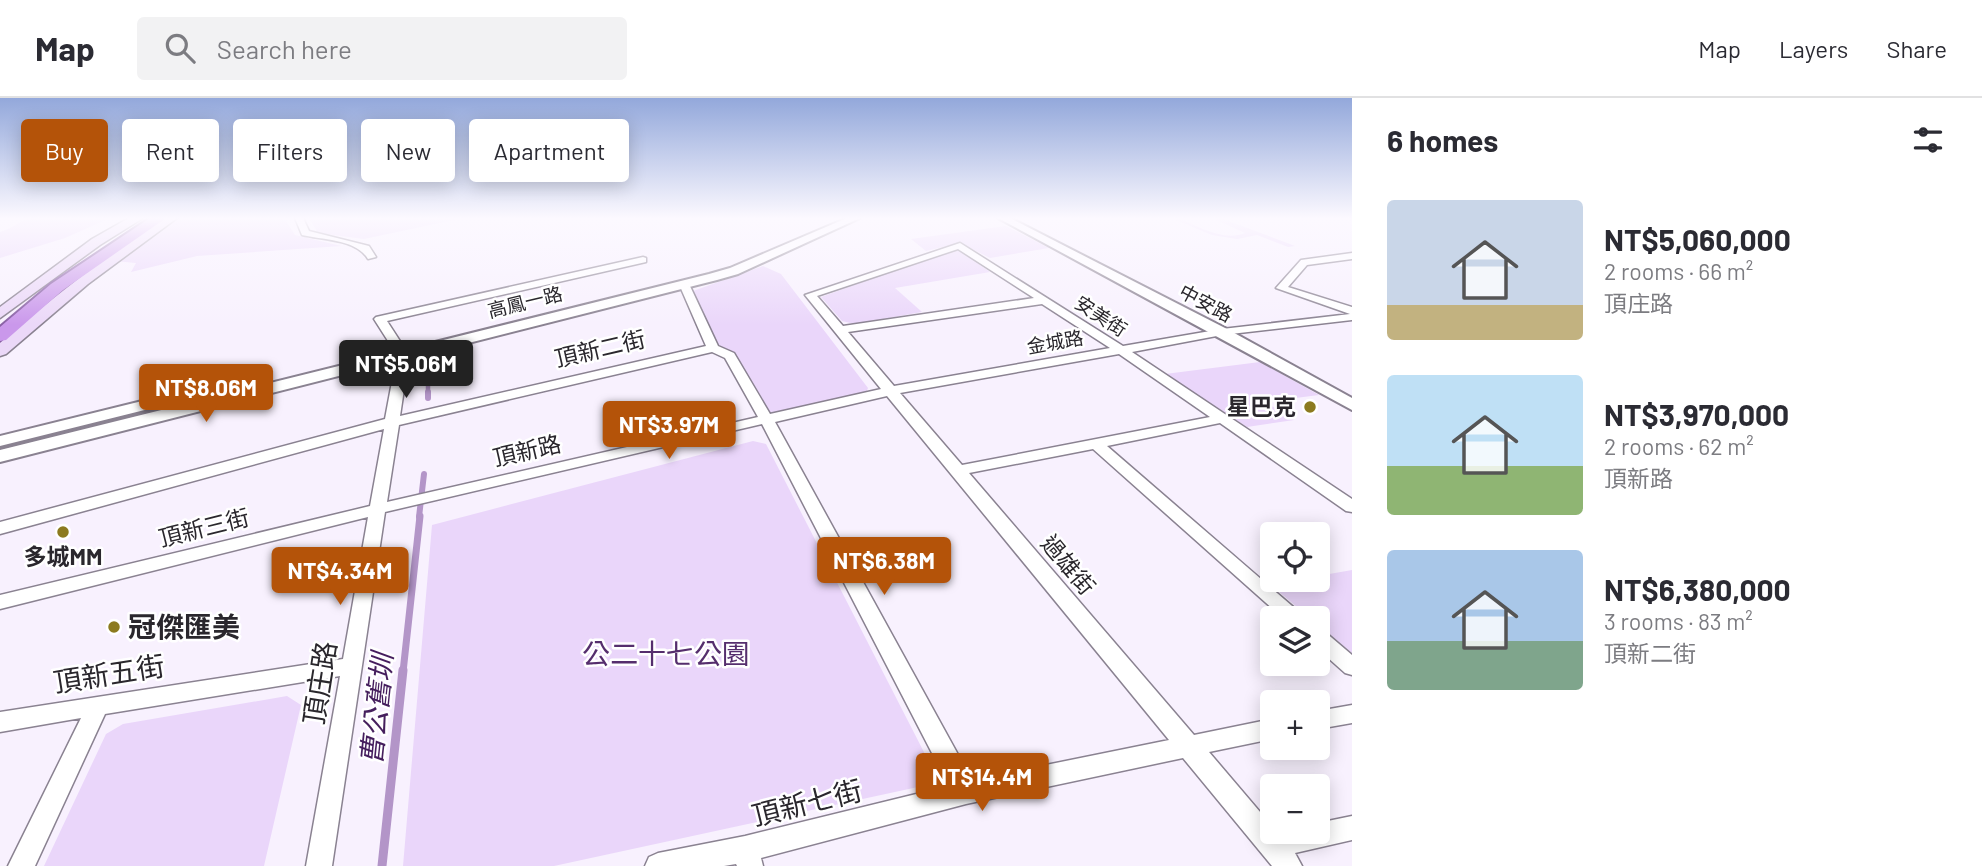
<!DOCTYPE html>
<html lang="en">
<head>
<meta charset="utf-8">
<style>
  :root { --surface:#fff; --page:#f2f2f3; --text:#2b2b33; --muted:#7c7c81; --line:#e1e1e2; --accent:#b45309 }
  body { margin:0; font-family:Barlow,"Noto Sans TC",sans-serif; background:var(--page); color:var(--text); height:100vh; display:flex; flex-direction:column; font-size:26px; white-space:nowrap }
  * { box-sizing:border-box; margin:0 }
  p { font-size:23px; color:var(--muted) }
  .icon { flex:none; width:38px; height:38px; fill:none; stroke:currentColor; stroke-width:2; stroke-linecap:round; stroke-linejoin:round }
  .map { position:relative; flex:1; overflow:hidden }
  .panel { display:flex; flex-direction:column; background:var(--surface); width:630px }
  .panel>* { flex:none }
  .top-card { position:absolute; left:21px; top:21px; width:665px; height:63px; display:flex; gap:14px }
  .buttons { position:absolute; left:1260px; top:424px; display:grid; gap:14px }
  .buttons a { display:grid; place-items:center; width:70px; height:70px; border-radius:7px; background:var(--surface); box-shadow:0 4px 18px #0003; font-size:35px }
  .price { position:absolute; translate:-50% -60px; padding:0 16px; border-radius:7px; background:var(--accent); color:#fff; font-size:23px; line-height:46px; filter:drop-shadow(0 2px 4px #0008) }
  .price::after { content:''; position:absolute; left:50%; top:42px; width:21px; height:16px; margin-left:-10px; background:inherit; clip-path:polygon(0 0,100% 0,50% 100%) }
  .price.current { background:#222; color:#fff }
  ul { padding:0; list-style:none }
  li { display:flex; align-items:center; gap:21px; height:175px; padding:0 35px }
  li span { display:grid; place-items:center; flex:none; width:196px; height:140px; border-radius:7px; color:#555 }
  li>.icon { margin-inline-start:auto }
  span .icon { width:84px; height:84px; fill:#fffc; stroke-width:1 }
  li b { font-size:30px }
  h2 { display:flex; justify-content:space-between; align-items:center; height:84px; padding:0 35px; font-size:30px }
  .tag { padding:0 24px; border-radius:7px; background:var(--surface); box-shadow:0 4px 18px #0003; font-size:24px; line-height:63px }
  .tag.current { background:var(--accent); color:#fff }
  header { display:flex; align-items:center; gap:42px; box-sizing:border-box; height:98px; padding:0 35px; background:var(--surface); border-bottom:2px solid var(--line) }
  header strong { font-size:33px }
  nav { display:flex; gap:38px; margin-inline-start:auto; font-size:24px }
  .search { width:490px; height:63px; background:var(--page); display:flex; align-items:center; gap:18px; box-sizing:border-box; padding:0 24px; border-radius:7px; color:var(--muted); font-size:26px }
  main { display:flex; flex:1; min-height:0 }
  .map>svg:first-child { display:block }
</style>
</head>
<body>
<header>
<strong>Map</strong>
<div class="search"><svg class="icon" aria-label="search" viewBox="0 0 24 24"><circle cx="10" cy="10" r="6"/><path d="M15 15l6 6"/></svg>Search here</div>
<nav><a>Map</a><a>Layers</a><a>Share</a></nav>
</header>
<main>
<div class="map">
<svg width="1352" height="768" viewBox="0 0 1352 768">
  <rect width="100%" height="100%" fill="#f8f1fe"/>
  <!-- green -->
  <path fill="#ead6fa" d="M32 120H110L65 140 0 160V134C13 131 19 122 32 120Z
    M178 120H284L295 137 341 148 197 158 131 174 136 165 115 163Z
    M309 120H463L364 141 318 135Z
    M1171 120H1177C1198 128 1223 144 1245 135L1212 120H1221L1295 148 1288 149 1257 137 1237 141 1212 137Z
    M1006 128 1049 150 990 160 960 145 926 153 911 141Z
    M959 152 990 174 895 190 922 214 855 226 842 223 821 199 949 153Z
    M763 168 781 176 868 290 865 297 785 317 770 314 735 256 718 249 693 193Z
    M1260 264 1319 297 1265 304 1294 322 1247 329 1165 276Z
    M753 343 766 346 928 662 918 689 554 768H403L432 427Z
    M1352 472V555L1318 526V520H1310L1271 487 1318 481V478Z
    M287 598 301 607 264 768H44L106 636 123 626Z"/>
  <g fill="none" stroke-linecap="round" stroke-linejoin="round">
    <!-- stream-far3 -->
    <path stroke="#b395c8" stroke-width="4.5" d="M428 260V296"/>
    <!-- stream-far2 -->
    <path stroke="#b395c8" stroke-width="6" d="M428 294V300
      M419 419 424 376"/>
    <!-- stream-far1 -->
    <path stroke="#b395c8" stroke-width="7" d="M403 574 420 418"/>
    <!-- stream -->
    <path stroke="#b395c8" stroke-width="9" d="M382 768 403 572"/>
    <!-- minor casing -->
    <g stroke="#8a8291" stroke-width="3">
      <path id="minor" d="M295 120H303L309 133 369 148 376 159 368 161C356 141 323 142 302 137Z
        M960 145 1123 248 1222 231 1350 216 1276 190 1301 162 1352 155V161L1307 167 1288 189 1352 209V222L1222 237 1132 254 1352 401V414L1346 413 1220 325 1107 348 1306 520H1283L1093 351 969 375 1194 637 1272 621V641L1209 654 1272 728V733H1318V725L1352 718V742L1295 755 1302 768H1272L1183 660 966 706 761 760 763 768H737L736 766 724 768H645L649 759 658 755 745 738 949 688 762 326 385 414 332 768H306L340 578 105 616 35 768H8L81 620 0 634V614L343 561 368 419 0 511V497L370 408 384 331 0 436V424L385 321 397 257 374 221 376 219 643 159 646 160V164L387 223 409 257 400 318 706 248 679 186 684 183 689 186 718 248 734 255 770 316 881 291 805 197ZM958 151 1034 200 843 228 817 198ZM1042 206 1110 250 894 288 848 234ZM712 254 725 260 758 319 387 404 399 327ZM1119 256 1210 319 962 367 900 295ZM887 298 1169 642 972 682 775 324Z
        M1318 531 1325 534 1352 557V577L1345 575 1318 551Z
        M1352 607V625L1318 631V613Z"/>
    </g>
    <!-- tertiary casing -->
    <g stroke="#8a8291" stroke-width="4">
      <path id="tertiary" d="M847 120H860L738 176 717 182 0 364V352L709 176 730 170Z
        M998 120H1010L1227 231 1352 300V312Z
        M203 288 211 293 209 296 0 348V338Z"/>
    </g>
    <!-- secondary casing -->
    <g stroke="#8a8291" stroke-width="3">
      <path id="secondary" d="M129 120H143L100 147 0 220V209L92 141Z
        M164 120H177L88 186 6 256 0 258V245C52 200 106 158 164 120Z"/>
    </g>
    <!-- trunk casing -->
    <g stroke="#8960a5" stroke-width="4">
      <path id="trunk" d="M150 120H166L63 192 6 242 0 243V229L51 186Z"/>
    </g>
    <!-- minor -->
    <use href="#minor" fill="#fff" fill-rule="evenodd"/>
    <!-- tertiary -->
    <use href="#tertiary" fill="#fff" fill-rule="evenodd"/>
    <!-- secondary -->
    <use href="#secondary" fill="#ebd8f8" fill-rule="evenodd"/>
    <!-- trunk -->
    <use href="#trunk" fill="#ca98eb" fill-rule="evenodd"/>
  </g>
  <!-- sky -->
  <linearGradient id="sky" x2="0" y2="1"><stop stop-color="#93a8db"/><stop offset="0.53" stop-color="#fcf9ff"/><stop offset="1" stop-color="#fcf9ff" stop-opacity="0"/></linearGradient>
  <rect width="1352" height="227" fill="url(#sky)"/>
  <!-- markers -->
  <g fill="#8c7a1f" stroke="#fff" stroke-width="2.5">
    <circle cx="1310" cy="309" r="7"/>
    <circle cx="63" cy="434" r="7"/>
    <circle cx="114" cy="529" r="7"/>
  </g>
  <g text-anchor="middle" stroke-width="5" stroke-linejoin="round" paint-order="stroke">
    <!-- far-street labels -->
    <g font-size="19" fill="#2a272d" stroke="#fff">
      <text transform="translate(525 204) rotate(-14)" y="7">高鳳一路</text>
      <text transform="translate(1206 205) rotate(28)" y="7">中安路</text>
      <text transform="translate(1101 218) rotate(33)" y="7">安美街</text>
      <text transform="translate(1055 244) rotate(-10)" y="7">金城路</text>
    </g>
    <!-- street labels -->
    <g font-size="23" fill="#2a272d" stroke="#fff">
      <text transform="translate(600 251) rotate(-13)" y="8">頂新二街</text>
      <text transform="translate(527 353) rotate(-13)" y="8">頂新路</text>
      <text transform="translate(204 430) rotate(-14)" y="8">頂新三街</text>
      <text transform="translate(1068 467) rotate(50)" y="8">過雄街</text>
    </g>
    <!-- poi labels -->
    <g font-size="23" font-weight="bold" fill="#2a272d" stroke="#fff" text-anchor="end">
      <text x="1296" y="317">星巴克</text>
      <text x="63" y="467" text-anchor="middle">多城MM</text>
    </g>
    <!-- near-poi labels -->
    <g font-size="28" font-weight="bold" fill="#2a272d" stroke="#fff" text-anchor="start">
      <text x="128" y="539">冠傑匯美</text>
    </g>
    <!-- near-park labels -->
    <g font-size="28" fill="#552e6d" stroke="#fff">
      <text x="666" y="566">公二十七公園</text>
    </g>
    <!-- near-street labels -->
    <g font-size="28" fill="#2a272d" stroke="#fff">
      <text transform="translate(109 576) rotate(-9)" y="10">頂新五街</text>
      <text transform="translate(320 585) rotate(-81)" y="10">頂庄路</text>
      <text transform="translate(807 705) rotate(-14)" y="10">頂新七街</text>
    </g>
    <!-- near-water labels -->
    <g font-size="28" font-style="italic" fill="#451e5d" stroke="#fff">
      <text transform="translate(377 611) rotate(-84)" y="10">曹公舊圳</text>
    </g>
  </g>
</svg>
<div class="buttons">
<a><svg class="icon" aria-label="locate" viewBox="0 0 24 24"><circle cx="12" cy="12" r="6"/><path d="M12 2v4M12 18v4M2 12h4M18 12h4"/></svg></a>
<a><svg class="icon" aria-label="layers" viewBox="0 0 24 24"><path d="M12 4l9 5-9 5-9-5zM3 14l9 5 9-5"/></svg></a>
<a>+</a>
<a>−</a>
</div>
<b class="price current" style="left:406px;top:302px">NT$5.06M</b>
<b class="price" style="left:206px;top:326px">NT$8.06M</b>
<b class="price" style="left:669px;top:363px">NT$3.97M</b>
<b class="price" style="left:884px;top:499px">NT$6.38M</b>
<b class="price" style="left:340px;top:509px">NT$4.34M</b>
<b class="price" style="left:982px;top:715px">NT$14.4M</b>
<div class="top-card">
<a class="tag current">Buy</a>
<a class="tag">Rent</a>
<a class="tag">Filters</a>
<a class="tag">New</a>
<a class="tag">Apartment</a>
</div>
</div>
<section class="panel">
<h2>6 homes<svg class="icon" aria-label="filters" viewBox="0 0 24 24"><path d="M4 7h16M4 17h16"/><circle cx="9" cy="7" r="2"/><circle cx="15" cy="17" r="2"/></svg></h2>
<ul>
<li><span style="background:linear-gradient(#c9d6e8 75%,#c2b280 0)"><svg class="icon" aria-label="home" viewBox="0 0 24 24"><path d="M3 11l9-7 9 7M6 9v11h12V9"/></svg></span><div><b>NT$5,060,000</b><p>2 rooms · 66 m²</p><p>頂庄路</p></div></li>
<li><span style="background:linear-gradient(#bfe0f5 65%,#8fb573 0)"><svg class="icon" aria-label="home" viewBox="0 0 24 24"><path d="M3 11l9-7 9 7M6 9v11h12V9"/></svg></span><div><b>NT$3,970,000</b><p>2 rooms · 62 m²</p><p>頂新路</p></div></li>
<li><span style="background:linear-gradient(#a9c7e8 65%,#7fa58c 0)"><svg class="icon" aria-label="home" viewBox="0 0 24 24"><path d="M3 11l9-7 9 7M6 9v11h12V9"/></svg></span><div><b>NT$6,380,000</b><p>3 rooms · 83 m²</p><p>頂新二街</p></div></li>
</ul>
</section>
</main>
</body>
</html>
